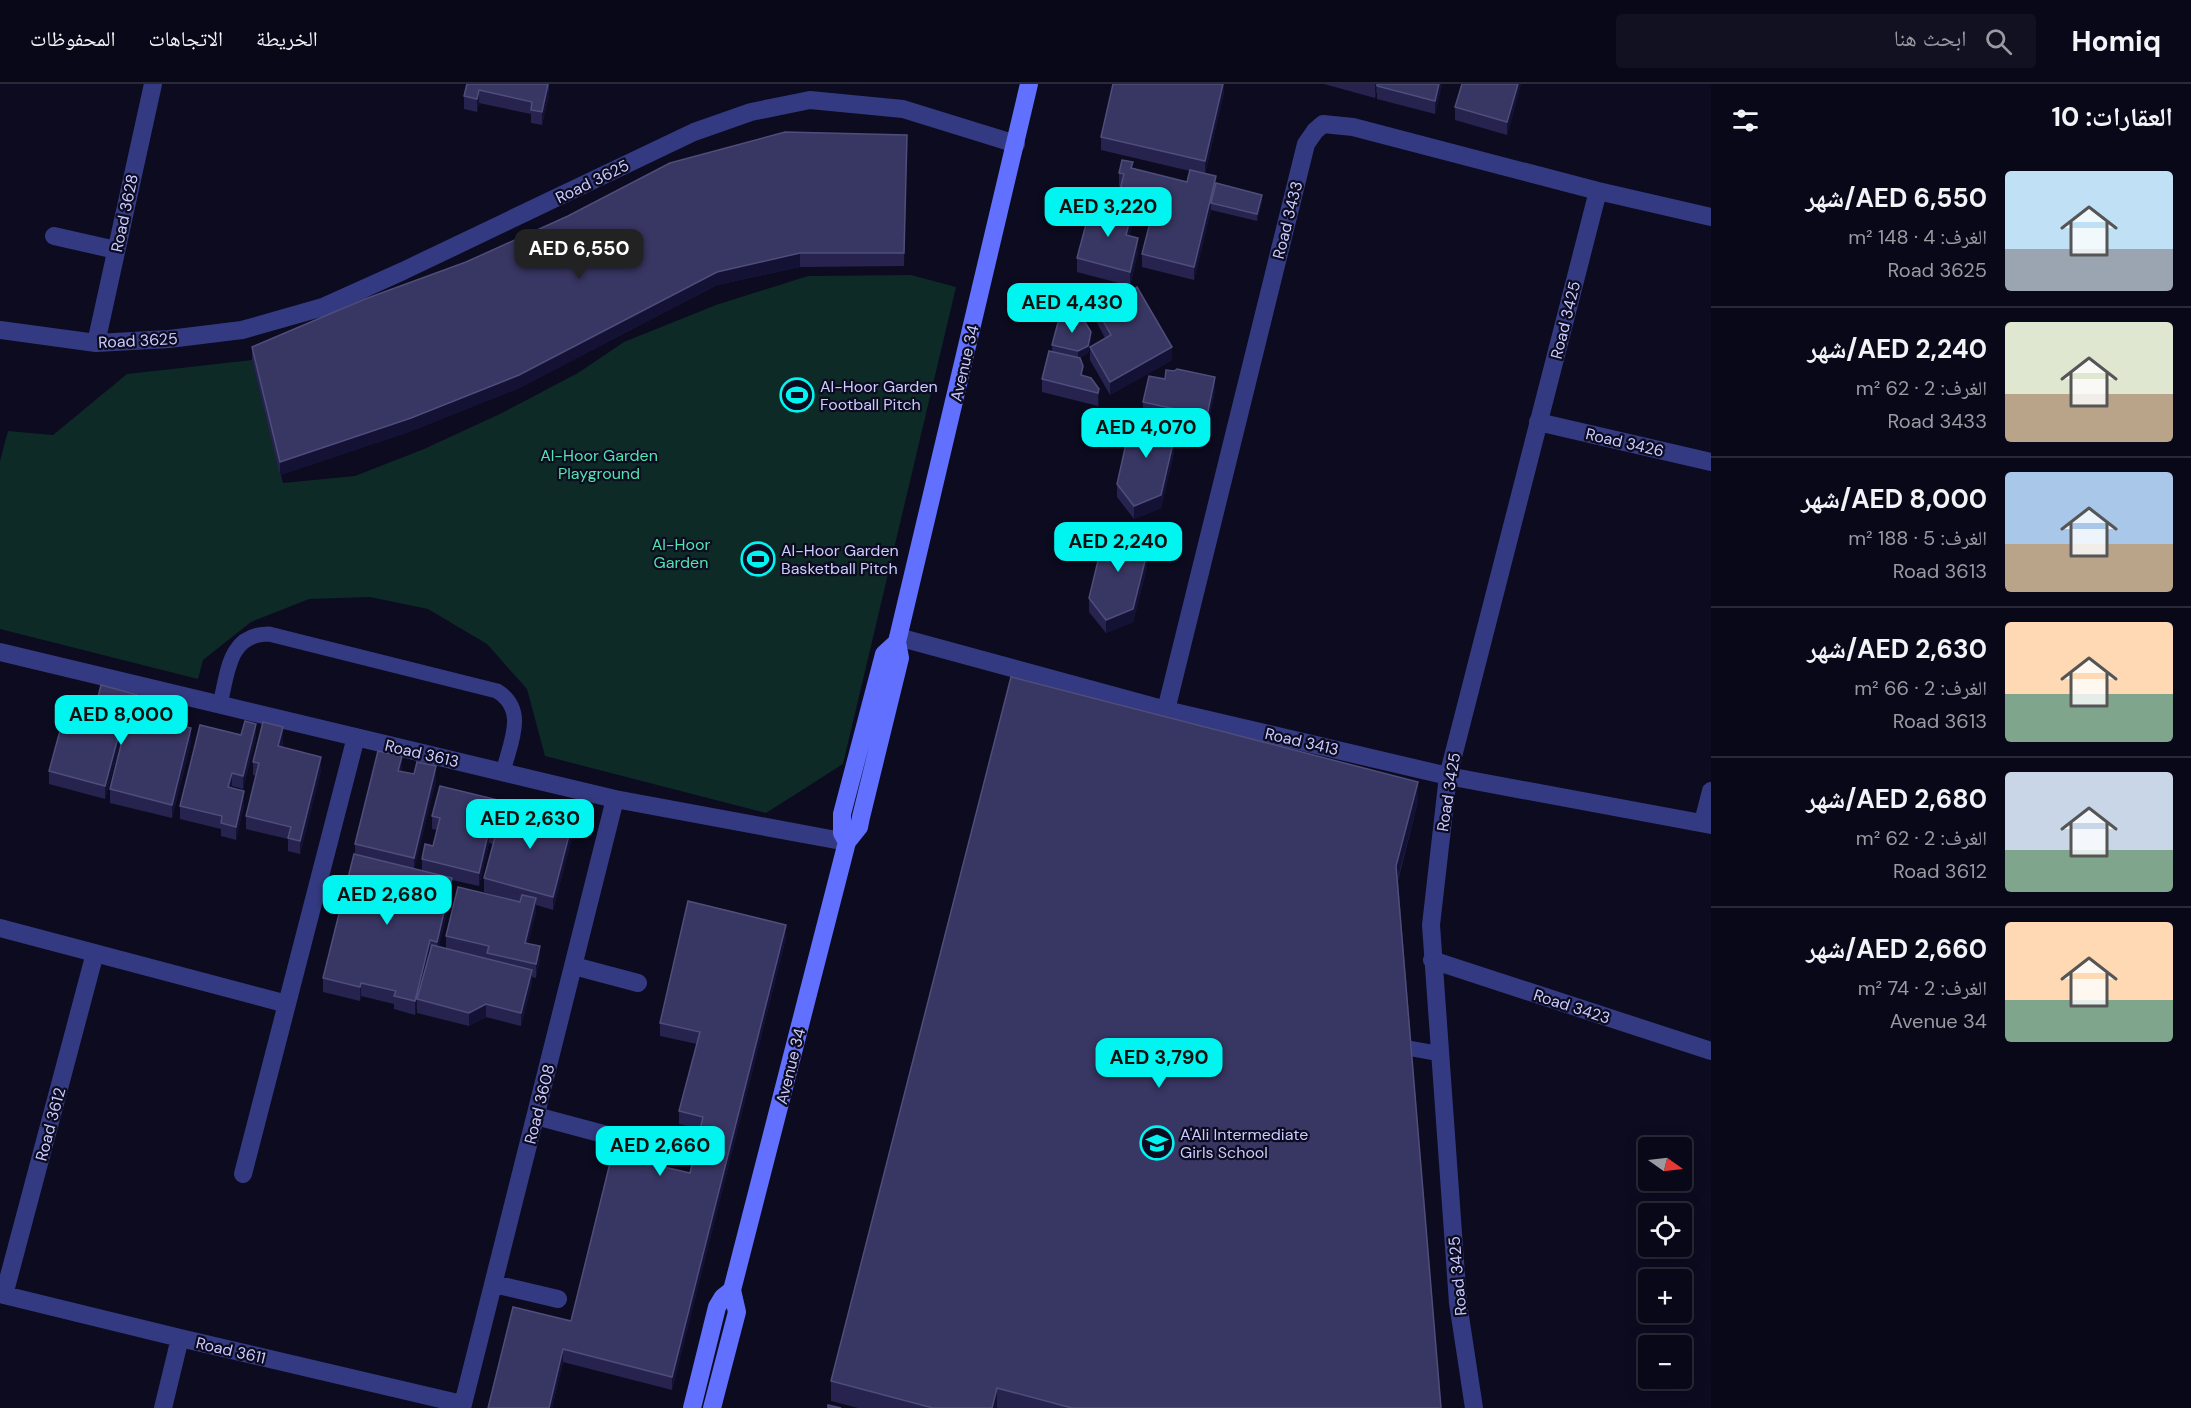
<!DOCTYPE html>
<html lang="ar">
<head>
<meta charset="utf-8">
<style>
  :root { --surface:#090818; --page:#121121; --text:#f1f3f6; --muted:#999aa2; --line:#292937; --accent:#00f5f0 }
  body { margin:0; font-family:"DM Sans","Noto Naskh Arabic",sans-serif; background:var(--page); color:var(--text); direction:rtl; height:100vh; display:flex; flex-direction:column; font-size:22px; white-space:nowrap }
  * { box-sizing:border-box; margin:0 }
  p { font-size:20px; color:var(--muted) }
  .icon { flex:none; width:33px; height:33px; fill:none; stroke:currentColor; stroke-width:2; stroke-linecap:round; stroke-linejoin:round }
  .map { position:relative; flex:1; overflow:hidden; direction:ltr }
  .details { display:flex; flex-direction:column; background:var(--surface); width:480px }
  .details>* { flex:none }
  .needle { width:39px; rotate:104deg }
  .buttons { position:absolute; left:1638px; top:1053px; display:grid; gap:12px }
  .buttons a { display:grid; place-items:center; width:54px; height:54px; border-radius:6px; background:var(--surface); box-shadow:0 3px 15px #0003,0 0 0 2px var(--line); font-size:30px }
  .price { position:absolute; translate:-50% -51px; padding:0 14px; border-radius:12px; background:var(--accent); color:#111; font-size:20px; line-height:39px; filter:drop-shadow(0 2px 3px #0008) }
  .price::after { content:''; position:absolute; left:50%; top:36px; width:18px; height:14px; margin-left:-9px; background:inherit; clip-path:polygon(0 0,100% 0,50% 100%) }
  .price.current { background:#222; color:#fff }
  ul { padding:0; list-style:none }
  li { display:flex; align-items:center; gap:18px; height:150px; padding:0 18px }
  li+li { border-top:2px solid var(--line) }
  li span { display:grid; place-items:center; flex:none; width:168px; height:120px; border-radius:6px; color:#555 }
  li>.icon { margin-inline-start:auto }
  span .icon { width:72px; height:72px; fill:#fffc; stroke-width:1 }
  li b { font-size:26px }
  h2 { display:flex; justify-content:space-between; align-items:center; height:72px; padding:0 18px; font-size:26px }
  header { display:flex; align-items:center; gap:36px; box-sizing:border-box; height:84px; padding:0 30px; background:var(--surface); border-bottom:2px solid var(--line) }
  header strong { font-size:28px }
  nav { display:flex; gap:33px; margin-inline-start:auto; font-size:21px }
  .search { width:420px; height:54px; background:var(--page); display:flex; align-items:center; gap:15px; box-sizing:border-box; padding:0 21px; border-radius:6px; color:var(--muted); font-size:22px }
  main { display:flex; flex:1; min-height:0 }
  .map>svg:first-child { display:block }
</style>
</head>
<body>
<header>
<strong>Homiq</strong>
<div class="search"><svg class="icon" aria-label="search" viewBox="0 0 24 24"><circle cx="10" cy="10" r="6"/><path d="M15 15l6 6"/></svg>ابحث هنا</div>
<nav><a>الخريطة</a><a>الاتجاهات</a><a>المحفوظات</a></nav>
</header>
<main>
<section class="details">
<h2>العقارات: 10<svg class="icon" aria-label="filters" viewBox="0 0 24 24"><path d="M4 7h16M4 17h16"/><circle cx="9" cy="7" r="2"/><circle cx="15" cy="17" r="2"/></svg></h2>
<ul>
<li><span style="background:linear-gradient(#bfe0f5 65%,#9aa5b1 0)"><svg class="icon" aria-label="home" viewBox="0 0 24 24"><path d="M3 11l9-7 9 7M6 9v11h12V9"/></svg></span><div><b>AED 6,550/شهر</b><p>الغرف: 4 · 148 m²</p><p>Road 3625</p></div></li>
<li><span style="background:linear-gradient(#dfe7d0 60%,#b9a48a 0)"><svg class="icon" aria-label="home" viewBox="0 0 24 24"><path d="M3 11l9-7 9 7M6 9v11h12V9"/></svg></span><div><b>AED 2,240/شهر</b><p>الغرف: 2 · 62 m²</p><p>Road 3433</p></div></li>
<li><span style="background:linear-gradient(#a9c7e8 60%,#b9a48a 0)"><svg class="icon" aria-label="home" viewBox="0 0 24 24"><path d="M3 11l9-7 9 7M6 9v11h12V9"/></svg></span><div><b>AED 8,000/شهر</b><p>الغرف: 5 · 188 m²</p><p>Road 3613</p></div></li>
<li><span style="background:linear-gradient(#ffd9b3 60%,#7fa58c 0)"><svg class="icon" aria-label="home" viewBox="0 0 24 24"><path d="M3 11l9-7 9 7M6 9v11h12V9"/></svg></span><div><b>AED 2,630/شهر</b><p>الغرف: 2 · 66 m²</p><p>Road 3613</p></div></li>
<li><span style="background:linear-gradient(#c9d6e8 65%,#7fa58c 0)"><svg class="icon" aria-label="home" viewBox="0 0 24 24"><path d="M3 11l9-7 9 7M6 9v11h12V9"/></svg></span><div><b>AED 2,680/شهر</b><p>الغرف: 2 · 62 m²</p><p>Road 3612</p></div></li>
<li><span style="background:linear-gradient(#ffd9b3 65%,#7fa58c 0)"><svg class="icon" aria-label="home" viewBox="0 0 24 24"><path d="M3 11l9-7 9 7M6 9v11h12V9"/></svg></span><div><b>AED 2,660/شهر</b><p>الغرف: 2 · 74 m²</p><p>Avenue 34</p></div></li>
</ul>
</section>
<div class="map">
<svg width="1711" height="1324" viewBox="0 0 1711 1324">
  <rect width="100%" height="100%" fill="#0c0b20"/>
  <!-- green -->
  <path fill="#0e2a26" d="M911 191 956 203 843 680 766 729 545 672 527 605 487 560 428 525 370 513 309 515 251 538 203 576 198 595 0 545V377L8 347 53 351 127 290 252 276 283 399 355 392 424 365 502 329 578 289 624 258 716 221 808 192Z"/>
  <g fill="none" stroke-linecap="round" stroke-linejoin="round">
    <!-- lane -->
    <path stroke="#343a81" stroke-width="15" d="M220 620C228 589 228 550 269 550L497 607C528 626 510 659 503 688
      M1394 960 1397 962 1441 970"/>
    <!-- street -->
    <path stroke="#343a81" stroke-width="18" d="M54 152 116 166
      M0 246 96 259 169 255 242 246 323 223 403 187 694 48 751 28 810 16 903 25 1016 60
      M96 259 153 0
      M1538 338 1711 378
      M898 553 1166 626 1448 692 1711 741
      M0 568 615 715 847 758
      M1166 626 1306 60 1315 47 1323 40 1353 43 1598 107 1711 133
      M1703 738 1711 707
      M0 844 287 920
      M1432 876 1711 967
      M574 882 638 899
      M536 1032 652 1063
      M243 1090 356 653
      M494 1200 558 1215
      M0 1210 180 1254 462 1320
      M4 1211 95 869
      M163 1324 180 1254
      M462 1324 615 715
      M1474 1324 1458 1219 1431 841 1448 692 1598 107"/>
    <!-- secondary -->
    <path stroke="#6170ff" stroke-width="18" d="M847 758 842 749V730L884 570 897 558
      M692 1324 717 1223 723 1213 732 1206
      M712 1324 737 1228 732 1206 847 758 859 743 861 733 900 574 897 558 1029 0"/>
  </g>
  <!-- wall -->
  <path fill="#26244f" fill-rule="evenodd" d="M466 0H549V11L542 41 531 39V30L479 19 477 28 464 25V12Z
    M1224 0V9L1205 90 1216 99 1262 118 1257 137 1211 126 1194 196 1142 183V170L1153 127 1120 119 1121 103 1119 102V89L1133 84 1187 98 1190 87 1101 66V53Z
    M1324 0H1442L1435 30 1377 15V7L1375 14Z
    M1521 0 1507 51 1455 36V23Z
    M907 51 904 182 800 183 717 201 519 304 411 347 280 391 252 276V263Z
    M1132 142 1129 152 1138 168 1130 202 1077 188V174Z
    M1097 226 1172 276 1110 311 1090 276V263L1105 254 1097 239Z
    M1091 255 1088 269 1078 274 1052 268V261Z
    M1083 292 1099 305V318L1098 322 1042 308V295Z
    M1215 307 1207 345 1162 336 1174 369 1161 424 1134 435 1117 413V400L1146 332H1143V318Z
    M1147 483 1133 538 1106 549 1089 528V514Z
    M96 621 156 629 154 635 191 658 172 734 110 719V705L124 649H123L105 715 49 700V687Z
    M241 651 256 653 243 705 232 702V704L244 721 236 756 221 752V745L180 735V722Z
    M283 657 282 663 321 686 300 770 288 767V755L246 745V732L256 692 253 691V678Z
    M402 685 401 687 436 696 414 785 422 787V775L433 762 437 746 432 745V732L502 726 574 746 553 826 536 821V828L528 859 540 875 536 894 532 893V899L521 942 486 933 469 942 417 929V922L415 931 394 925V920L361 912 360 917 323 908V894L355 771V760ZM489 759 493 760 484 794V808L520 818 446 852V864L439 862 452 808V796L479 802Z
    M1418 717 1398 797 1441 1324H858L831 1317V1297Z
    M786 854 672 1306 563 1278 552 1324H488L571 1237 690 1089 700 1045 679 1040V1027L697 960 660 952V939Z"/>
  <!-- shaded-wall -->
  <path fill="#141234" d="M548 0 549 11 542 41V28Z
    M1223 0H1224V9L1205 90V77Z
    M1375 0H1379L1377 2 1375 14Z
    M1439 0H1442L1435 30V17Z
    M1518 0H1521L1507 51V38Z
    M479 6V19L477 28V15Z
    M1216 92V106L1211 119V126L1194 196V183Z
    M1262 111V118L1257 137V130Z
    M1132 128V142L1126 164V151Z
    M1138 154V168L1130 202V188Z
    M800 169V183L717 201 519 304 411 347 280 391V378L717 188Z
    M1091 248V255L1088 269 1078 274V267Z
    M1172 263V276L1110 311V298Z
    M1215 293V307L1207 345V332Z
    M1099 305V318L1098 322V309Z
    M1174 355V369L1161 424 1134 435V422Z
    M1147 469V483L1133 538 1106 549V536Z
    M156 616V629L151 648V634Z
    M123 635V649L105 715V702Z
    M256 640V653L243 705V692Z
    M283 643V657L278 675V662Z
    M191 644V658L172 734V721Z
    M402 672V685L398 700V687Z
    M321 673V686L300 770V757Z
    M436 682V696L414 787V774Z
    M232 689V702L228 717V703Z
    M1418 698V717L1396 801V782Z
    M244 707V721L236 756V743Z
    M502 717V730L495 761V747Z
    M574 732V746L553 826V813Z
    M489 746V759L479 802V789Z
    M452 794V808L437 871V858Z
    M536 814V828L525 872V859Z
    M786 841V854L672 1306V1293Z
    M430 856V870L417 915V922L415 931V917Z
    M540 862V875L536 894V880Z
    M532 886V899L521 942V929Z
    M361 899V912L360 917V903Z
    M486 920V933L469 942V929Z
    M563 1265V1278L552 1324H549Z
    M997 1304V1324H992Z"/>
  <!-- building -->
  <path fill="#383662" stroke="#4f4d7b" stroke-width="1.5" d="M467 0H548L542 28 531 26 532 18 479 6 477 15 464 12Z
    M1113 0H1223L1205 77 1101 53Z
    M1377 0H1439L1435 17 1377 2Z
    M1462 0H1518L1507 38 1455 23Z
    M785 48 907 51 904 169H800L717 188 519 291 411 334 280 378 252 263 365 215 466 178 568 132 670 79Z
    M1122 76 1133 78 1131 84 1187 98 1190 86 1216 92 1194 183 1142 170 1156 115 1120 106 1124 90 1119 89Z
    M1216 99 1262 111 1257 130 1211 119Z
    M1092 118 1132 128 1126 151 1138 154 1130 188 1077 174Z
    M1137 203 1172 263 1110 298 1090 263 1111 251 1097 226Z
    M1060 231 1085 238 1091 248 1088 262 1078 267 1052 261Z
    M1049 267 1080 274 1083 282 1081 291 1091 294 1099 305 1098 309 1042 295Z
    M1177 285 1215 293 1207 332 1143 318 1149 292 1165 295 1166 286 1174 287Z
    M1157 326 1174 355 1161 411 1134 422 1117 400 1130 342Z
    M1130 440 1147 469 1133 525 1106 536 1089 514 1103 456Z
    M1011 593 1418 698 1396 782 1441 1324H1072L997 1304 992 1324H933L831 1297Z
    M101 601 156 616 151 634 191 644 172 721 110 705 127 637 123 635 105 702 49 687 69 614 96 621Z
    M245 637 256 640 243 692 232 689 228 703 244 707 236 743 221 739 222 732 180 722 200 641 241 651Z
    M263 638 283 643 278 662 321 673 300 757 288 754 291 743 246 732 259 679 253 678Z
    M378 667 402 672 398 687 414 690 417 678 436 682 414 774 355 760Z
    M440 702 502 717 495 747 489 746 479 789 422 775 425 760 433 762 440 734 432 732Z
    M537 722 574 732 553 813 484 794 503 724 534 732Z
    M354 770 452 794 437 858 430 856 415 917 394 912 396 907 361 899 360 903 323 894Z
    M458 803 520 818 522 811 536 814 525 859 540 862 536 880 487 869 489 862 446 852Z
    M688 817 786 841 672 1293 563 1265 549 1324H488L513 1223 571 1237 612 1071 690 1089 703 1033 679 1027 700 948 660 939Z
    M432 861 532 886 521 929 486 920 469 929 417 915Z
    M828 1321 841 1324H828Z"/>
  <!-- icons -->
  <defs>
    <g id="stadium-ring" transform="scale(1.725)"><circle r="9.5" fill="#0c0b20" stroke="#00f5f0" stroke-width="1.5"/><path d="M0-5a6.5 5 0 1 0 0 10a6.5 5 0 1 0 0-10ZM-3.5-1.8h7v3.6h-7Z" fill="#00f5f0"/></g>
    <g id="school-ring" transform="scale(1.725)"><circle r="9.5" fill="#0c0b20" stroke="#00f5f0" stroke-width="1.5"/><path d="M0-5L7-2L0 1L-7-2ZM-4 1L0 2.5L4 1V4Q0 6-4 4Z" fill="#00f5f0"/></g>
  </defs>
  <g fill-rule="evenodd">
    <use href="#stadium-ring" x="797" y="311"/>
    <use href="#stadium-ring" x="758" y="475"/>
    <use href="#school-ring" x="1157" y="1059"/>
  </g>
  <g text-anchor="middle" stroke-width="4.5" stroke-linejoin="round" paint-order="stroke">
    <!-- street labels -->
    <g font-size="16" fill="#cacbff" stroke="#0c0b20">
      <text transform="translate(592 97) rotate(-26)" y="6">Road 3625</text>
      <text transform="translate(124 129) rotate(-78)" y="6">Road 3628</text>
      <text transform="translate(1287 136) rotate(-76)" y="6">Road 3433</text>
      <text transform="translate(1565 236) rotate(-76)" y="6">Road 3425</text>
      <text transform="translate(138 256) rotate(-3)" y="6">Road 3625</text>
      <text transform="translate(964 279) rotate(-77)" y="6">Avenue 34</text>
      <text transform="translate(1625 358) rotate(13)" y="6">Road 3426</text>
      <text transform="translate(1302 657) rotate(13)" y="6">Road 3413</text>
      <text transform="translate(422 669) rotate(13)" y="6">Road 3613</text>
      <text transform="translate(1448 708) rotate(-81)" y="6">Road 3425</text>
      <text transform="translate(1572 922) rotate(18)" y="6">Road 3423</text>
      <text transform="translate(790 982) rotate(-76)" y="6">Avenue 34</text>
      <text transform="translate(539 1020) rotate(-76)" y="6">Road 3608</text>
      <text transform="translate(50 1040) rotate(-75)" y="6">Road 3612</text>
      <text transform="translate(1457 1192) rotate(-95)" y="6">Road 3425</text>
      <text transform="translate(231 1266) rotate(13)" y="6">Road 3611</text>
    </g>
    <!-- poi labels -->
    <g font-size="16" fill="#cacbff" stroke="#0c0b20" text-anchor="start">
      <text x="820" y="308">Al-Hoor Garden<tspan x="820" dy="18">Football Pitch</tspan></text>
      <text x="781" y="472">Al-Hoor Garden<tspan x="781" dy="18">Basketball Pitch</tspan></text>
      <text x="1180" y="1056">A'Ali Intermediate<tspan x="1180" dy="18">Girls School</tspan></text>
    </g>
    <!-- park labels -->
    <g font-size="16" fill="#51e4ae" stroke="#0c0b20">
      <text x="599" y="377">Al-Hoor Garden<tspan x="599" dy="18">Playground</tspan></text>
      <text x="681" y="466">Al-Hoor<tspan x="681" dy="18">Garden</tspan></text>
    </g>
  </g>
</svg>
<div class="buttons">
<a><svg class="needle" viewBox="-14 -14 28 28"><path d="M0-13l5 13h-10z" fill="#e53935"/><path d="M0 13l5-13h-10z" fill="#999aa2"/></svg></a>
<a><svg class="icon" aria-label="locate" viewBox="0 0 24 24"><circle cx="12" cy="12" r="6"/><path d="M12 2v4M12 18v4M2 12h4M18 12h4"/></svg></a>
<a>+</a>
<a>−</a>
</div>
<b class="price" style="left:1108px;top:154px">AED 3,220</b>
<b class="price current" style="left:579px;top:196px">AED 6,550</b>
<b class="price" style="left:1072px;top:250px">AED 4,430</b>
<b class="price" style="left:1146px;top:375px">AED 4,070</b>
<b class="price" style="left:1118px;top:489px">AED 2,240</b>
<b class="price" style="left:121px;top:662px">AED 8,000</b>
<b class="price" style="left:530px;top:766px">AED 2,630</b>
<b class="price" style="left:387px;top:842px">AED 2,680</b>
<b class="price" style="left:1159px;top:1005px">AED 3,790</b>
<b class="price" style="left:660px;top:1093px">AED 2,660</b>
</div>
</main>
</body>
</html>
